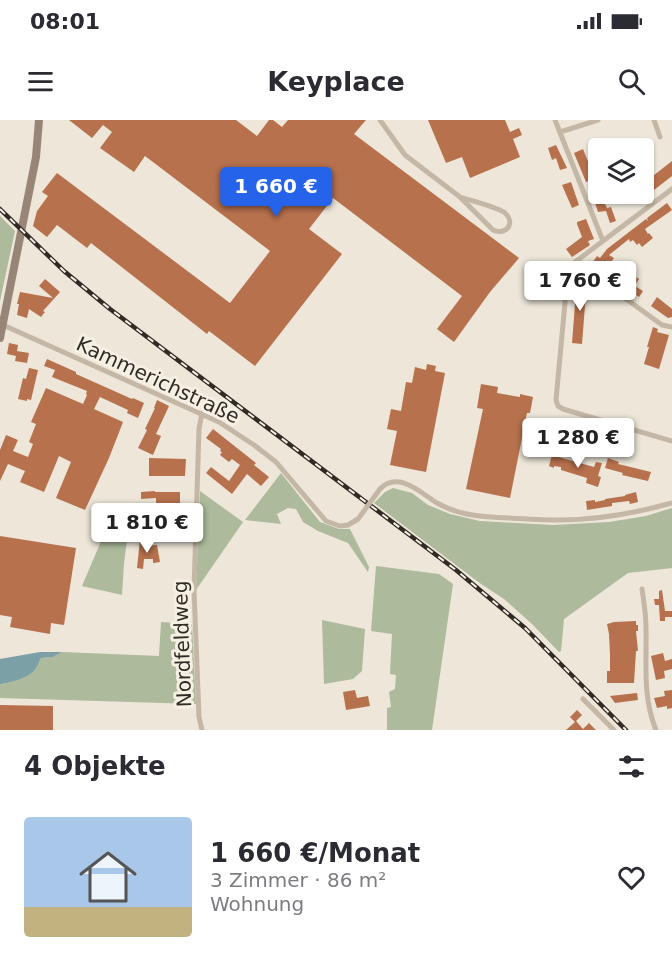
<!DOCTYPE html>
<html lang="de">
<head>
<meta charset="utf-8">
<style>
  :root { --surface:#fff; --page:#f7f7f7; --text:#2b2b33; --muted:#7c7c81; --line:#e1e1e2; --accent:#2563eb }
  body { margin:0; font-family:"DejaVu Sans",sans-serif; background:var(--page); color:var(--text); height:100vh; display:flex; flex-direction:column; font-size:22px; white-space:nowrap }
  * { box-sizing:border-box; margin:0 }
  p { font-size:20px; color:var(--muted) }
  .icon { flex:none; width:33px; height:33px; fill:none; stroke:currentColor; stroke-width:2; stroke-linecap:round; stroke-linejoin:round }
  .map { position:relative; height:610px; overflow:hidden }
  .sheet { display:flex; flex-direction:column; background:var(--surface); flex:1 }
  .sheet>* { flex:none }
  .controls { position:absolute; left:588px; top:18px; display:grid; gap:12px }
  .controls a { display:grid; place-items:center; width:66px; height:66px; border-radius:6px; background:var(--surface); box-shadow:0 2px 4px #0004; font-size:30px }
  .price { position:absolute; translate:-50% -51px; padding:0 14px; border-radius:6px; background:#fff; color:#222; font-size:20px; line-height:39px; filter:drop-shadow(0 2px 3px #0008) }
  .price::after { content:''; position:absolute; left:50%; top:36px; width:18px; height:14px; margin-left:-9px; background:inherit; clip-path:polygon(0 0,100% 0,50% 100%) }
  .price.on { background:var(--accent); color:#fff }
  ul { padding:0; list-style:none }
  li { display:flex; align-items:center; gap:18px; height:150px; padding:0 24px }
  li+li { border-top:2px solid var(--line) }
  li span { display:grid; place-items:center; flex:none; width:168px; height:120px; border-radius:6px; color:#555 }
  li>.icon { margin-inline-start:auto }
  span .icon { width:72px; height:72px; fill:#fffc; stroke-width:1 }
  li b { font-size:26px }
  h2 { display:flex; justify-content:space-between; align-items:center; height:72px; padding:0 24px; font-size:26px }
  .status { display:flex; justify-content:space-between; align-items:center; height:42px; padding:0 30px; background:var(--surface); direction:ltr }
  .status svg { height:16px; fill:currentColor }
  header { display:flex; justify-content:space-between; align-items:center; height:78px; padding:0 24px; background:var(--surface); font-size:27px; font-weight:600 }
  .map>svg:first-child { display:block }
</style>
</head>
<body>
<div class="status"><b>08:01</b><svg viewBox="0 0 49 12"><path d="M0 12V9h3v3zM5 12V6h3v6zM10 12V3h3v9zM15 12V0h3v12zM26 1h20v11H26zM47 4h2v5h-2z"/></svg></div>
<header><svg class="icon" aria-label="menu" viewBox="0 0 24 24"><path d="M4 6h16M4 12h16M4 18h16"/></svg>Keyplace<svg class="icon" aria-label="search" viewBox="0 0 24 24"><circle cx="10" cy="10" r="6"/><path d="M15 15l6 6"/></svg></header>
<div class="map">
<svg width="672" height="610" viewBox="0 0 672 610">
  <rect width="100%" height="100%" fill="#ede6d9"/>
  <!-- green -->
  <path fill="#adba9b" d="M0 96 15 111 0 181Z
    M281 353 320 402 339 409H350L369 447 368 452 348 423 318 411 303 402 296 389 288 388 277 394 281 404 245 400Z
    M393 368 412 373 428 385 450 394 480 401 553 405 609 402 646 396 672 388V448L628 453 564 499 561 531 559 532 532 504 504 479 481 464 374 383 385 372Z
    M200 371 243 402 196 470Z
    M105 412H128L124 443 122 475 82 466Z
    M376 446 439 454 453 464 432 610H387V588L391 587 389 572 395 569 396 555 390 554 392 514 371 511Z
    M322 500 365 509 362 551 353 559 324 564Z
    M161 502 192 504 196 584 0 578V564C10 563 26 559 34 551 37 548 39 542 41 538L53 537 62 532 159 536Z"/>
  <!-- water -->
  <path fill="#7ba1a7" d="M40 532H62L53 537 41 538C39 542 37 548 34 551 26 559 10 563 0 564V539Z"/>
  <!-- building -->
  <path fill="#b7714d" d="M69 0H236L257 16 269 0H273L282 7 288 0H366L354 14 519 138 490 172 454 222 437 209 462 176 333 78 309 109 342 134 255 246 209 211 207 214 91 123 87 128 57 105 47 117 33 106 37 91 48 76 42 72 57 53 230 183 270 131 145 36 134 52 100 28 112 12 103 5 92 18Z
    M428 0H505L510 12 519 8 522 15 513 19 520 37 470 58 462 37 446 43Z
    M556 25 567 48 560 50 556 38 552 40 548 28Z
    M583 29 593 54 598 52V61L593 63 592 60 586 62 574 33Z
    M672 41V56L654 70 652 67 644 71V63Z
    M571 62 579 85 572 88 562 65Z
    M602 77 607 88 611 87 616 101 610 103 606 91 598 92 594 80Z
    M667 83 672 90 645 109 648 114 649 113 653 118 642 127 639 123 637 125 633 120 630 122 629 119 609 135 614 138 609 145 623 151 624 149 639 159 635 166 643 171 639 177 627 169 630 166 619 158 618 160 616 158 615 159 592 143 597 136 600 138 607 129 646 99 648 101 647 98Z
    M586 99 594 119 588 121 590 125 572 137 566 129 582 117 577 104V102Z
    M45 159 60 172 43 191 45 192 41 197 29 189 27 198 17 195 19 184H17L20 172 53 178 39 166Z
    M577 159 587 160 582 224 572 223Z
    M657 177 672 189V197L668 198 651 186Z
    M653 207 658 209 657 212 669 215 659 249 644 244 649 227H647Z
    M9 223 18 225 17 231 29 233 27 243 15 241 16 236 7 234Z
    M47 239 76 252V254L132 279 133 278 144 283 138 298 127 293 128 290 100 277 94 289 123 302 109 338 85 390 56 378 71 342 59 336 44 372 20 362 25 351 8 344 0 361V330L6 315 18 320 13 331 28 337 33 324 29 322 36 304 31 302 46 268 83 284 87 275 86 274 87 271 52 257 55 250 44 246Z
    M427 244 436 246 435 251 445 253 426 352 390 345 397 311 387 309 391 289 401 291 406 262 412 263 415 247 426 250Z
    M29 248 38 250 31 280 27 279V281L18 279 23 258 26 259Z
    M481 264 498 267 497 273 520 277V274L533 277 530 293H527L510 378 466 369 483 289 477 288Z
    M157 280 169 286 156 314 161 316 153 335 138 328 147 310 145 309 155 288H154Z
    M213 309 256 343 254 345 269 357 261 366 247 354 232 374 206 353 211 347 229 361 240 345 232 339 229 342 220 335 222 332 220 331 221 329 206 318Z
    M609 313 625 317 622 328 606 324Z
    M553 331 556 332 555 336 594 347 596 342 602 343 598 356 601 357 598 367 586 363 587 358 561 350V347L554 346V348L549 346Z
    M149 338 186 339 185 356H149Z
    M608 338 619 342 618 344 651 352 648 361 622 355 623 353 605 348Z
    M155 371V372H180V394H190V410H173V385H156V378L141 379V372Z
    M636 372 638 382 630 384 629 381 612 383V386L587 390 586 381 595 380V382L605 380V379L625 376V375Z
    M0 416 76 428 64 505 51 503 50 514 10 507 12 497 0 495Z
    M140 420 146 421V426L157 425 160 442 153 443V439H144L143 449 137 448Z
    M662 470 665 491H672V497H665V501H660L659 485H655L654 479H659V471Z
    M636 501V505H638V511H636L638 531H636L634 563H607V551H610V535L609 514 607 504 614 502Z
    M663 533 665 541 672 539V549L664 551 665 558 656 560 651 536Z
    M355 570 357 578 368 576 370 586 346 590 343 572Z
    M672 570V588L667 589V586L657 588 654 578 665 576 664 571Z
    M637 573 638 580 615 583 610 576Z
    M0 585 53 586V610H0Z
    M577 590 582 595 576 601 583 609 589 603 596 610H566L575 602 570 597Z"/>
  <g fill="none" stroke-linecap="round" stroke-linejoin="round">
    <!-- street -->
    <path stroke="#c4b7a6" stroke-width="5" d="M380 0 405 35 460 77 493 110C506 116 516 103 505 93 500 88 469 80 460 77
      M555 0 603 121
      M654 0 660 17
      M560 12 598 0
      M672 69 575 142 568 150 556 280 558 286 563 289 672 321
      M575 142 662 205 672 207
      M3 205 219 302 254 325 276 342 326 401 340 406 348 405 358 399
      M380 369C398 350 421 373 437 383 446 388 456 392 467 394 480 397 494 397 508 398 525 399 542 400 558 400 596 400 636 393 672 383
      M642 469C644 482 646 494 646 507 647 542 642 576 656 610
      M583 579 614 610
      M202 610 199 597 194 470 199 309 202 293"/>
    <!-- secondary -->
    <path stroke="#978678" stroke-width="8" d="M0 218 36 37 39 0"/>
    <!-- rail casing -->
    <g stroke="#312b26" stroke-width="4.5">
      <path id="rail" d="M0 89 64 151 110 189 456 450 525 508 626 610"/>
    </g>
    <!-- rail -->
    <use href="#rail" stroke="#f6efe4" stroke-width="2" stroke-dasharray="7" stroke-linecap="butt"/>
    <!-- street-bridge -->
    <path stroke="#c4b7a6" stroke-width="5" d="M358 399 380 369"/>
  </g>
  <g text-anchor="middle" stroke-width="6" stroke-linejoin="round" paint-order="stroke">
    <!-- street labels -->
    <g font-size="20" fill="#312b26" stroke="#f6efe4">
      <text transform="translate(158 260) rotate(25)" y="7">Kammerichstraße</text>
      <text transform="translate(182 524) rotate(-92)" y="7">Nordfeldweg</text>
    </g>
  </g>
</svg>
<div class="controls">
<a><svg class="icon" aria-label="layers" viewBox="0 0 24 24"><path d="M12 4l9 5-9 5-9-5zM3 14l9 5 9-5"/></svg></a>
</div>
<b class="price on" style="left:276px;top:98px">1 660 €</b>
<b class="price" style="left:580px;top:192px">1 760 €</b>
<b class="price" style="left:578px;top:349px">1 280 €</b>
<b class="price" style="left:147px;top:434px">1 810 €</b>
</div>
<section class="sheet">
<h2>4 Objekte<svg class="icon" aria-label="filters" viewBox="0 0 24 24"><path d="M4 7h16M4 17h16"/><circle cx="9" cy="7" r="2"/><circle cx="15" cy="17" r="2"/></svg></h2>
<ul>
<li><span style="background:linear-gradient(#a9c7e8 75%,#c2b280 0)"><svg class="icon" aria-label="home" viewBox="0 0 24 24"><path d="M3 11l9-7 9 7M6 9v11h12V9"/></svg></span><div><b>1 660 €/Monat</b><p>3 Zimmer · 86 m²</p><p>Wohnung</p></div><svg class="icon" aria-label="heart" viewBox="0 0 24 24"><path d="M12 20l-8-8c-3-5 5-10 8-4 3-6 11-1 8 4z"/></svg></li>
</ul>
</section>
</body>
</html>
